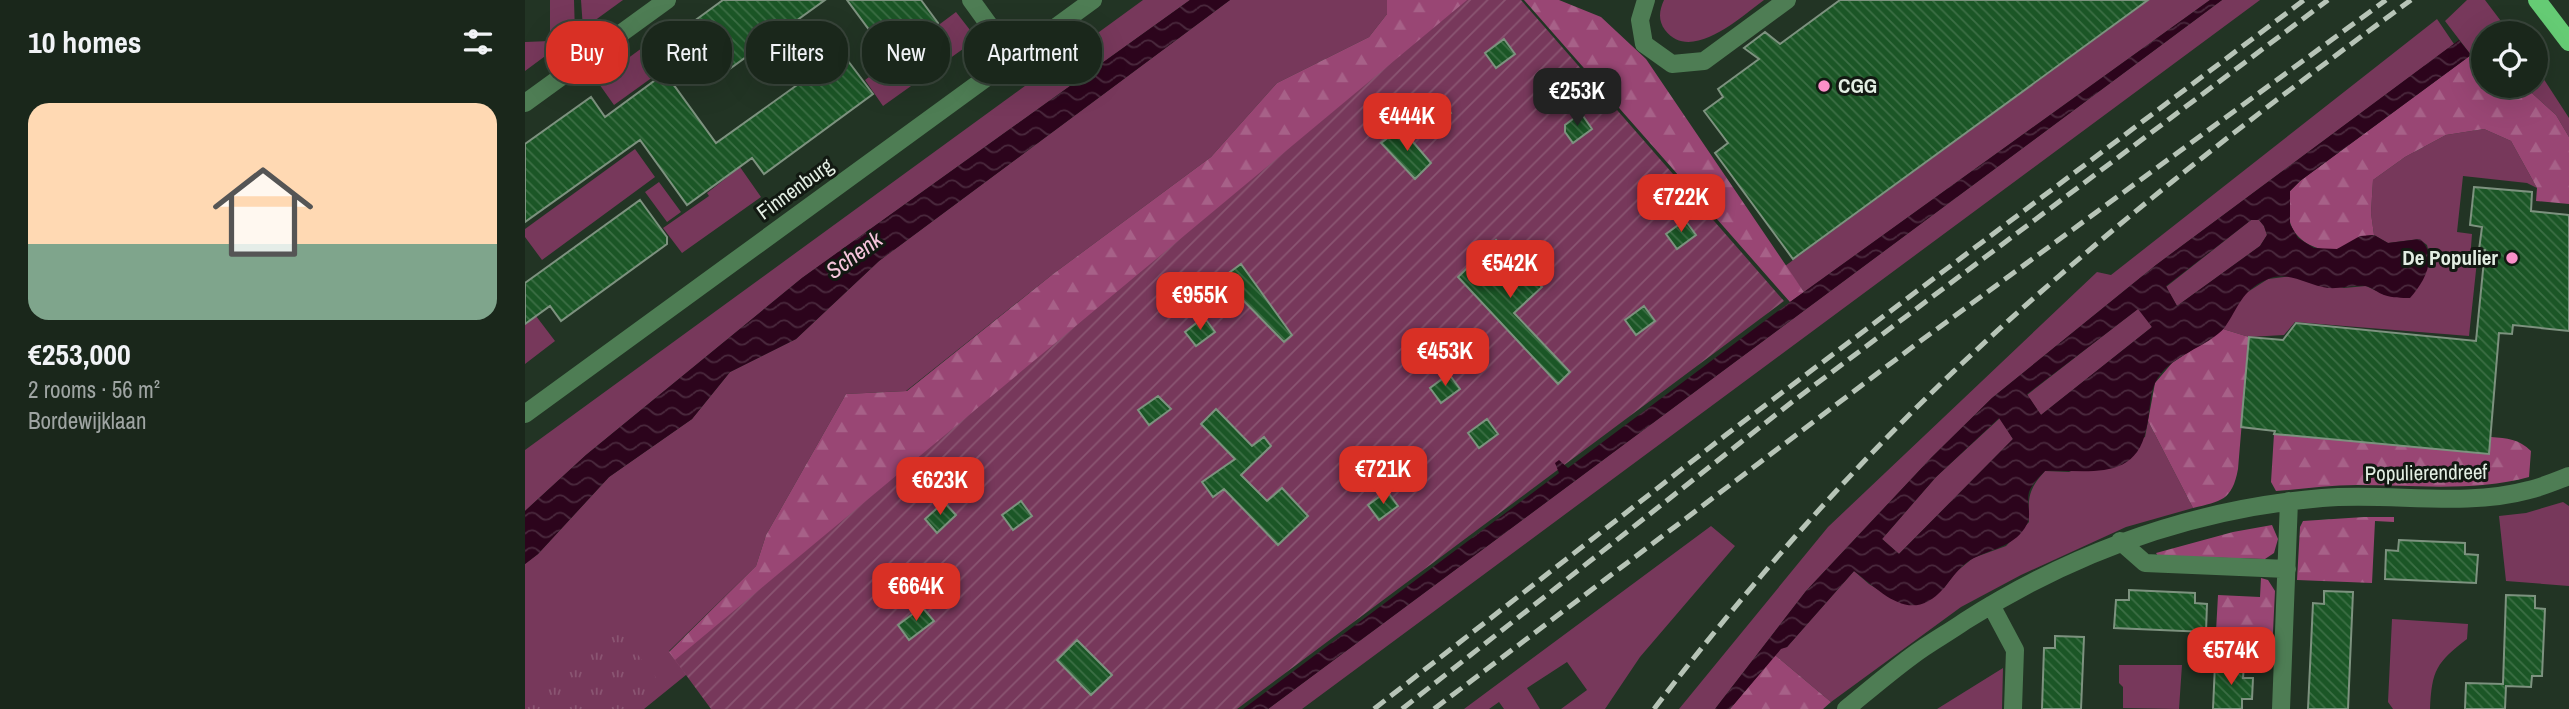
<!DOCTYPE html>
<html lang="en">
<head>
<meta charset="utf-8">
<style>
  :root { --surface:#1a271b; --page:#273328; --text:#f1f3f6; --muted:#9fa5a3; --line:#38443a; --accent:#d93025 }
  body { margin:0; font-family:"Archivo Narrow",sans-serif; background:var(--page); color:var(--text); height:100vh; display:flex; flex-direction:column; font-size:26px; white-space:nowrap }
  * { box-sizing:border-box; margin:0 }
  p { font-size:23px; color:var(--muted) }
  .icon { flex:none; width:38px; height:38px; fill:none; stroke:currentColor; stroke-width:2; stroke-linecap:round; stroke-linejoin:round }
  .map { position:relative; flex:1; overflow:hidden }
  .panel { display:flex; flex-direction:column; background:var(--surface); width:525px }
  .panel>* { flex:none }
  .banner { position:absolute; left:21px; top:21px; width:665px; height:63px; display:flex; gap:14px }
  .tools { position:absolute; left:1946px; top:21px; display:grid; gap:14px }
  .tools a { display:grid; place-items:center; width:77px; height:77px; border-radius:50%; background:var(--surface); box-shadow:0 7px 28px #0002,0 0 0 2px var(--line); font-size:35px }
  .price { position:absolute; translate:-50% -60px; padding:0 16px; border-radius:14px; background:var(--accent); color:#fff; font-size:23px; line-height:46px; filter:drop-shadow(0 2px 4px #0008) }
  .price::after { content:''; position:absolute; left:50%; top:42px; width:21px; height:16px; margin-left:-10px; background:inherit; clip-path:polygon(0 0,100% 0,50% 100%) }
  .price.selected { background:#222; color:#fff }
  ul { padding:0; list-style:none }
  li { display:grid; align-content:center; gap:14px; height:371px; padding:0 28px }
  li span { display:grid; place-items:center; height:217px; border-radius:21px; color:#555 }
  li>.icon { margin-inline-start:auto }
  span .icon { width:126px; height:126px; fill:#fffc; stroke-width:1 }
  li b { font-size:30px }
  h2 { display:flex; justify-content:space-between; align-items:center; height:84px; padding:0 28px; font-size:30px }
  .pill { padding:0 24px; border-radius:28px; background:var(--surface); box-shadow:0 7px 28px #0002,0 0 0 2px var(--line); font-size:24px; line-height:63px }
  .pill.selected { background:var(--accent); color:#fff }
  main { display:flex; flex:1; min-height:0 }
  .map>svg:first-child { display:block }
</style>
</head>
<body>
<main>
<section class="panel">
<h2>10 homes<svg class="icon" aria-label="filters" viewBox="0 0 24 24"><path d="M4 7h16M4 17h16"/><circle cx="9" cy="7" r="2"/><circle cx="15" cy="17" r="2"/></svg></h2>
<ul>
<li><span style="background:linear-gradient(#ffd9b3 65%,#7fa58c 0)"><svg class="icon" aria-label="home" viewBox="0 0 24 24"><path d="M3 11l9-7 9 7M6 9v11h12V9"/></svg></span><div><b>€253,000</b><p>2 rooms · 56 m²</p><p>Bordewijklaan</p></div></li>
</ul>
</section>
<div class="map">
<svg width="2044" height="709" viewBox="0 0 2044 709">
  <defs>
    <pattern id="forest-firs" width="22" height="20" patternUnits="userSpaceOnUse" patternTransform="scale(1.75)"><rect width="22" height="20" fill="#994674"/><path d="M5 1l3.5 6h-7zM16 11l3.5 6h-7z" fill="#a76188"/></pattern>
    <pattern id="park-tufts" width="24" height="20" patternUnits="userSpaceOnUse" patternTransform="scale(1.75)"><rect width="24" height="20" fill="#77385b"/><path d="M3 7l-1-3M5 7V3M7 7l1-3M15 17l-1-3M17 17v-4M19 17l1-3" fill="none" stroke="#8a5572"/></pattern>
    <pattern id="garden-furrows" width="10" height="10" patternUnits="userSpaceOnUse" patternTransform="scale(1.75)"><rect width="10" height="10" fill="#77385b"/><path d="M-1 1l2-2M0 10L10 0M9 11l2-2" fill="none" stroke="#8a5572"/></pattern>
    <pattern id="water-waves" width="16" height="10" patternUnits="userSpaceOnUse" patternTransform="scale(1.75)"><rect width="16" height="10" fill="#2c041c"/><path d="M0 5q4-4 8 0t8 0" fill="none" stroke="#4a293d"/></pattern>
    <pattern id="building-back-hatch" width="6" height="6" patternUnits="userSpaceOnUse" patternTransform="scale(1.75)"><rect width="6" height="6" fill="#1b5626"/><path d="M-1 5l2 2M0 0l6 6M5-1l2 2" fill="none" stroke="#3c6f45"/></pattern>
  </defs>
  <rect width="100%" height="100%" fill="#223424"/>
  <!-- grass -->
  <path fill="#77385b" d="M25 0H49L50 34 0 71V42L25 41Z
    M56 0H98L58 29Z
    M618 0H665L277 278 61 455 0 511V450Z
    M705 0H862V14L844 37 752 83 686 157 528 274 381 391 321 394 241 535 231 566 144 651 161 675 119 709H0V564L13 554 84 477 167 419 205 372 271 339 354 261Z
    M1139 0H1239C1217 16 1166 64 1140 30 1133 20 1134 11 1139 0Z
    M1624 0H1685L1279 292 1260 266Z
    M1697 0H1735L777 709H743Z
    M1942 0H1960L1985 33H1958V62L1946 55 1920 21Z
    M431 12 452 39 358 106 340 80Z
    M1912 19 1929 44 1631 265 1467 398 1407 457 1281 591 1190 709H1154L1303 527 1572 272 1586 275Z
    M152 23 170 49 151 62 133 37Z
    M121 45 139 69 89 105 72 81Z
    M2011 67 2044 118V137L2031 115 1999 86H2011Z
    M1959 129 1986 141 2012 188 2002 183 1938 176 1932 232 1947 234 1945 260 1952 261 1944 336 1770 322 1759 335 1724 337 1698 329 1718 295 1743 279 1766 276 1819 288 1841 286 1860 295 1905 257 1902 245 1894 239 1863 243 1849 235 1846 213 1848 180 1880 157 1921 135Z
    M110 149 130 177 17 260 0 237V229Z
    M215 167 236 197 157 253 138 228 184 196 182 193Z
    M134 182 156 212 142 222 120 192Z
    M1726 220H1734L1739 226 1742 235 1735 246 1652 306 1641 287Z
    M1614 308 1627 327 1516 415 1502 395Z
    M11 316 30 341 0 364V325Z
    M1475 418 1488 439 1374 554 1357 539 1411 477Z
    M1623 421 1668 508 1601 527 1496 575 1436 607 1306 702 1250 655 1256 648 1262 647 1329 571 1344 584 1362 595 1419 588 1431 572 1448 558 1481 546 1504 522C1503 497 1503 490 1520 471L1544 472 1620 437Z
    M2038 502 2044 506V586L1981 581 1974 516 2001 513Z
    M1186 526 1210 546 1115 657 1080 709H1036L1062 690 1042 662 1002 688 1015 709H979L974 702 964 709H939Z
    M1867 619 1943 624 1942 639C1911 663 1907 670 1905 709H1868L1863 702Z
    M1594 665H1657L1654 709 1598 708V687L1594 683Z
    M1478 668 1477 709H1412Z"/>
  <!-- forest -->
  <path fill="url(#forest-firs)" d="M862 0H969L161 675 144 652 231 566 241 535 321 394 382 391 528 274 686 157 752 83 844 37 862 14Z
    M999 0H1034L1076 17 1121 59 1279 292 1265 302Z
    M1946 55 1958 62V86H1999L2031 115 2044 137V204L2011 201 2012 188 1986 141 1959 129 1921 135 1880 157 1848 180 1846 213 1849 235C1828 236 1828 245 1812 249 1795 253 1772 242 1766 225 1762 216 1765 201 1765 191L1775 181Z
    M1698 329 1724 337 1713 469C1707 501 1696 501 1668 508L1623 421 1630 383 1647 363Z
    M1749 434 1964 454 1966 437C1982 438 1994 439 2006 451L2004 477C1949 492 1888 485 1832 485 1805 485 1778 489 1751 491L1746 482Z
    M1839 517H1869V522L1850 521 1847 583 1772 580 1775 527 1778 521Z
    M1747 525 1753 539 1749 553 1740 559 1633 556 1631 553 1708 532Z
    M1736 578 1743 580 1750 591 1747 652 1690 650 1693 595 1735 597Z
    M1250 655 1306 702 1298 709H1205Z"/>
  <!-- park -->
  <path fill="url(#park-tufts)" d="M91 627 140 689 115 709H0V700Z"/>
  <!-- garden -->
  <path fill="url(#garden-furrows)" d="M942 0H996L1259 301 712 709H186L150 660Z"/>
  <!-- water -->
  <path fill="url(#water-waves)" fill-rule="evenodd" d="M665 0H705L354 261 271 339 205 372 167 419 84 477 13 554 0 564V511L61 455 277 278Z
    M1685 0H1697L743 709H718L1034 473 1030 463 1034 460 1043 468 1265 302Z
    M1934 40 1946 55 1775 181 1765 191V224L1773 238 1789 248 1812 249 1835 236 1849 235 1863 243 1895 239C1914 256 1899 283 1885 298 1876 298 1868 298 1859 295 1853 293 1847 287 1840 286 1828 285 1815 289 1803 288 1782 286 1763 269 1741 280 1716 291 1714 307 1700 327 1684 347 1642 356 1630 383 1624 396 1625 416 1621 430 1610 483 1560 469 1520 471 1514 477 1507 484 1504 492 1501 502 1507 515 1502 524 1491 546 1469 548 1449 558 1436 564 1428 577 1419 588 1386 626 1358 593 1329 571L1262 647 1256 649 1205 709H1190L1281 591 1407 457 1467 398 1631 265ZM1726 220H1734L1739 226 1742 235 1735 246 1652 306 1641 286ZM1613 309 1627 327 1516 415 1502 394ZM1474 418 1488 439 1374 554 1357 539 1411 477Z"/>
  <!-- building -->
  <path fill="url(#building-back-hatch)" stroke="#7d927f" stroke-width="2" d="M198 0H300L192 78 157 30Z
    M322 0H396L413 23 365 58Z
    M1315 0H1623L1268 259 1190 153 1203 143 1179 111 1198 97 1193 89 1234 59 1219 48 1240 32 1255 44Z
    M979 39 990 54 971 68 960 53Z
    M317 53 348 94 239 174 227 158 162 205 115 140 0 222V144L66 97 80 117 140 73 191 143Z
    M915 98 926 113 907 127 896 112Z
    M1056 113 1067 129 1048 143 1040 132V125Z
    M876 128 906 163 890 179 856 143Z
    M1949 187 2007 192 2006 211 2044 215V331L1988 325 1987 334 1974 333 1964 454 1749 434 1750 431 1716 427 1724 337 1758 340 1771 323 1951 341 1960 250H1954L1957 227 1945 225Z
    M115 200 142 237V244L36 321 25 306 0 324V283Z
    M1160 220 1171 235 1152 249 1141 234Z
    M971 240 976 246 978 244 1017 287 989 313 1045 372 1033 384 933 277Z
    M716 264 767 335 759 342 710 292 708 293 697 278Z
    M1119 306 1130 321 1111 335 1100 320Z
    M679 317 690 332 671 346 660 332Z
    M924 374 935 389 916 403 905 388Z
    M633 396 646 409 624 425 613 410Z
    M691 409 727 446 739 437 746 446 716 475 742 501 757 488 783 516 753 545 699 489 688 497 677 482 710 459 676 424Z
    M962 419 973 434 954 448 943 433Z
    M862 491 873 506 854 520 843 505Z
    M496 501 507 516 488 530 477 515Z
    M419 502 431 515 412 533 400 519Z
    M1874 540 1940 543V554L1953 555 1951 583 1860 579 1861 550 1873 551Z
    M1604 590 1670 593V603L1682 604 1681 632 1589 628 1591 600H1604Z
    M1799 591 1828 592 1823 709H1783L1788 603 1799 604Z
    M1981 595 2010 596V608L2020 609 2017 676H2007L2006 687 1981 686 1980 709H1940L1941 683 1978 684Z
    M397 607 409 621 384 640 373 625Z
    M1530 636 1559 637 1556 709H1517L1519 648H1530Z
    M552 640 587 675 566 695 532 660Z
    M1690 664 1719 665 1718 678H1728L1727 699H1717V709H1688Z"/>
  <g fill="none" stroke-linecap="round" stroke-linejoin="round">
    <!-- minor -->
    <path stroke="#4e7d54" stroke-width="18" d="M446 0 467 29
      M1121 0 1115 20 1119 44 1147 64 1179 61 1262 0
      M0 103 142 0
      M0 414 568 0
      M1595 541 1620 563 1762 569
      M1466 605 1490 650 1488 709
      M1321 709C1343 691 1364 673 1387 656 1404 643 1423 633 1440 621 1550 551 1668 509 1797 498 1865 492 1938 508 2004 490 2017 487 2031 481 2044 476
      M1756 709 1764 501"/>
    <!-- major -->
    <path stroke="#65cb74" stroke-width="18" d="M2012 0 2044 42"/>
    <!-- rail -->
    <path stroke="#b7c4b7" stroke-width="5" stroke-dasharray="14 7" stroke-linecap="butt" d="M849 709 1202 434 1779 0
      M877 709 1267 402 1803 0
      M909 709 1390 345 1861 0
      M1129 709C1220 590 1318 477 1427 373 1570 237 1727 116 1886 0"/>
  </g>
  <!-- markers -->
  <g fill="#fa8fc8" stroke="#121912" stroke-width="2.5">
    <circle cx="1299" cy="86" r="7"/>
    <circle cx="1987" cy="258" r="7"/>
  </g>
  <g text-anchor="middle" stroke-width="6" stroke-linejoin="round" paint-order="stroke">
    <!-- poi labels -->
    <g font-size="21" font-weight="bold" fill="#e3eee3" stroke="#121912" text-anchor="start">
      <text x="1313" y="93">CGG</text>
      <text x="1973" y="265" text-anchor="end">De Populier</text>
    </g>
    <!-- street labels -->
    <g font-size="21" fill="#e3eee3" stroke="#121912">
      <text transform="translate(270 189) rotate(-36)" y="7">Finnenburg</text>
      <text transform="translate(1901 473) rotate(-1)" y="7">Populierendreef</text>
    </g>
    <!-- water labels -->
    <g font-size="23" font-style="italic" fill="#f5c5dc" stroke="#121912">
      <text transform="translate(329 255) rotate(-36)" y="8">Schenk</text>
    </g>
  </g>
</svg>
<div class="tools">
<a><svg class="icon" aria-label="locate" viewBox="0 0 24 24"><circle cx="12" cy="12" r="6"/><path d="M12 2v4M12 18v4M2 12h4M18 12h4"/></svg></a>
</div>
<b class="price selected" style="left:1052px;top:128px">€253K</b>
<b class="price" style="left:882px;top:153px">€444K</b>
<b class="price" style="left:1156px;top:234px">€722K</b>
<b class="price" style="left:985px;top:300px">€542K</b>
<b class="price" style="left:675px;top:332px">€955K</b>
<b class="price" style="left:920px;top:388px">€453K</b>
<b class="price" style="left:858px;top:506px">€721K</b>
<b class="price" style="left:415px;top:517px">€623K</b>
<b class="price" style="left:391px;top:623px">€664K</b>
<b class="price" style="left:1706px;top:687px">€574K</b>
<div class="banner">
<a class="pill selected">Buy</a>
<a class="pill">Rent</a>
<a class="pill">Filters</a>
<a class="pill">New</a>
<a class="pill">Apartment</a>
</div>
</div>
</main>
</body>
</html>
